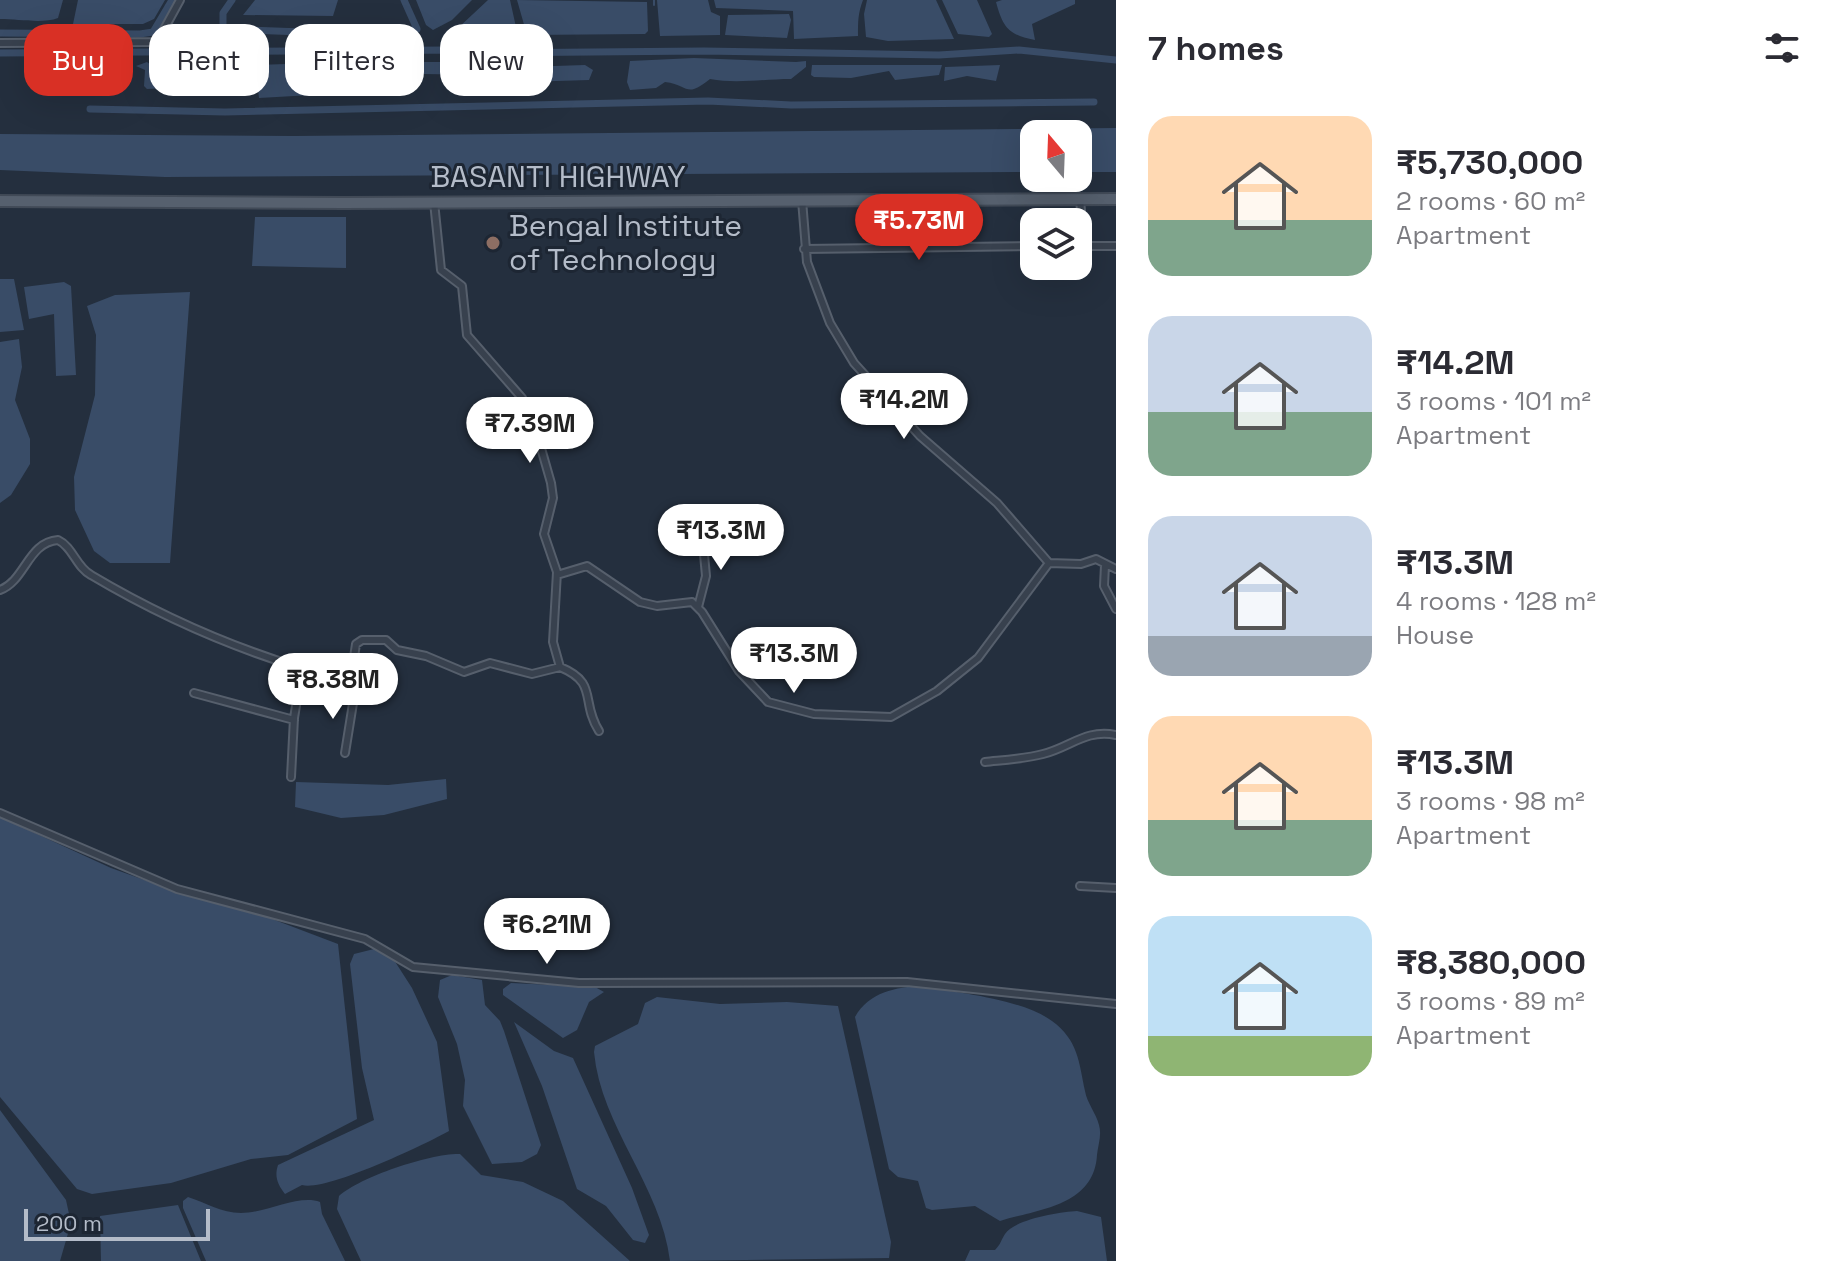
<!DOCTYPE html>
<html lang="en">
<head>
<meta charset="utf-8">
<style>
  :root { --surface:#fff; --page:#f7f7f7; --text:#2b2b33; --muted:#7c7c81; --accent:#d93025 }
  body { margin:0; font-family:"Space Grotesk",sans-serif; background:var(--page); color:var(--text); height:100vh; display:flex; flex-direction:column; font-size:30px; white-space:nowrap }
  * { box-sizing:border-box; margin:0 }
  p { font-size:26px; color:var(--muted) }
  .icon { flex:none; width:44px; height:44px; fill:none; stroke:currentColor; stroke-width:2; stroke-linecap:round; stroke-linejoin:round }
  .map { position:relative; flex:1; overflow:hidden }
  .drawer { display:flex; flex-direction:column; background:var(--surface); width:720px }
  .drawer>* { flex:none }
  .banner { position:absolute; left:24px; top:24px; width:760px; height:72px; display:flex; gap:16px }
  .needle { width:52px; rotate:341deg }
  .tools { position:absolute; left:1020px; top:120px; display:grid; gap:16px }
  .tools a { display:grid; place-items:center; width:72px; height:72px; border-radius:16px; background:var(--surface); box-shadow:0 8px 32px #0002; font-size:40px }
  .scale { position:absolute; left:24px; bottom:20px; width:186px; box-sizing:border-box; padding-left:8px; border:4px solid #b4bcc9; border-top:0; font-size:22px; line-height:28px; white-space:nowrap; color:#b4bcc9; -webkit-text-stroke:6px #1d2633; paint-order:stroke }
  .price { position:absolute; translate:-50% -68px; padding:0 18px; border-radius:28px; background:#fff; color:#222; font-size:26px; line-height:52px; filter:drop-shadow(0 2px 4px #0008) }
  .price::after { content:''; position:absolute; left:50%; top:48px; width:24px; height:18px; margin-left:-12px; background:inherit; clip-path:polygon(0 0,100% 0,50% 100%) }
  .price.selected { background:var(--accent); color:#fff }
  ul { padding:0; list-style:none }
  li { display:flex; align-items:center; gap:24px; height:200px; padding:0 32px }
  li span { display:grid; place-items:center; flex:none; width:224px; height:160px; border-radius:24px; color:#555 }
  li>.icon { margin-inline-start:auto }
  span .icon { width:96px; height:96px; fill:#fffc; stroke-width:1 }
  li b { font-size:34px }
  h2 { display:flex; justify-content:space-between; align-items:center; height:96px; padding:0 32px; font-size:34px }
  .pill { padding:0 28px; border-radius:24px; background:var(--surface); box-shadow:0 8px 32px #0002; font-size:28px; line-height:72px }
  .pill.selected { background:var(--accent); color:#fff }
  main { display:flex; flex:1; min-height:0 }
  .map>svg:first-child { display:block }
</style>
</head>
<body>
<main>
<div class="map">
<svg width="1116" height="1261" viewBox="0 0 1116 1261">
  <rect width="100%" height="100%" fill="#242f3e"/>
  <!-- water -->
  <path fill="#394c67" d="M0 0H63L58 18C43 24 18 19 0 19Z
    M78 0H165L154 19 143 24H73Z
    M255 0H338L333 16 243 15Z
    M416 0H472L452 20 433 30 426 25Z
    M488 0H510L518 36 458 32 457 29Z
    M517 0 647 2 648 31 645 34 527 35Z
    M657 0H708L711 12 720 16V35L660 36Z
    M714 0H863C858 13 858 21 858 36L794 39 793 11 716 8Z
    M867 0H936L954 39 888 41 866 37 864 14Z
    M942 0H977L992 34 989 37 958 34Z
    M1002 0H1075V4L1032 24 1035 40C1009 35 1003 28 996 2Z
    M789 14 791 20 787 38 725 35 728 15Z
    M694 58 796 62 806 61V67L791 79C763 79 736 84 710 79 685 99 690 85 665 82L656 88 630 90 627 82 630 61Z
    M205 60 224 66 249 67 246 94C219 95 194 83 169 73L168 64Z
    M147 62 165 76 164 88 147 89 144 86 145 70 136 66Z
    M350 62H481L483 75 365 73V79L405 82 403 92 372 94 361 83 317 86 312 95 259 98 255 65Z
    M585 65 593 70 589 80 489 83 491 68Z
    M812 65H942L939 75 895 80 889 71 851 78 814 77 811 75Z
    M1000 65 996 81 967 76 944 81 945 67Z
    M1116 128V172H1078V134H1034V172L165 177 0 170V134L294 136Z
    M255 217H346V268L252 266Z
    M0 279H14L24 330 0 332Z
    M64 282 71 286 76 375 56 376 54 314 29 319 24 287Z
    M190 292 170 563H110L94 551 75 510 74 477 95 395 96 335 87 306 115 295Z
    M19 339 22 367 15 400 30 439V464L11 495 0 503V342Z
    M446 779 447 799 384 815 341 818 295 807 296 782 388 785Z
    M0 817 111 868 175 891 259 914 338 944 357 1119 288 1155 251 1159 171 1183 92 1194 77 1189 0 1097Z
    M374 949 394 960 412 988 437 1042 449 1131C424 1145 325 1192 302 1185L285 1194C278 1185 274 1177 278 1165L374 1120 362 1068 350 964 354 954Z
    M452 975 482 980 485 1005 500 1021 504 1031 541 1145 537 1154 522 1162 492 1164 463 1106 465 1080 457 1044 438 997 440 980Z
    M511 983 595 987 604 992 589 1002 577 1030 563 1038 503 995V989Z
    M922 986C958 993 1022 999 1052 1021 1078 1040 1079 1062 1085 1091 1087 1103 1096 1113 1099 1125 1102 1135 1098 1145 1097 1155 1094 1206 1039 1209 1000 1221L975 1206 932 1210 926 1208 918 1181 898 1177 889 1169 855 1017C869 992 896 987 922 986Z
    M657 997 720 1004 787 1002 838 1006 891 1242 889 1258 670 1261C661 1186 601 1127 594 1052L595 1046 638 1024 645 1003Z
    M514 1022 554 1051 573 1058 632 1188 649 1235 645 1243 633 1240 606 1206 577 1189 542 1086Z
    M0 1110 66 1200 71 1223 60 1261H0Z
    M460 1154 481 1175 523 1182 563 1201 630 1261H361L337 1209 339 1196C360 1177 431 1153 460 1154Z
    M188 1197C207 1203 221 1213 241 1213 267 1213 299 1194 320 1202L322 1214 345 1261H206L183 1208V1201Z
    M178 1205 201 1261H101L100 1216Z
    M1077 1211 1101 1217 1107 1261H965L970 1250H995C1001 1244 1001 1240 1005 1234 1015 1219 1060 1212 1077 1211Z"/>
  <g fill="none" stroke-linecap="round" stroke-linejoin="round">
    <!-- stream -->
    <path stroke="#394c67" stroke-width="2" d="M654 0V5"/>
    <!-- canal -->
    <path stroke="#394c67" stroke-width="7" d="M232 0 223 13V29L387 35 417 29 404 0
      M0 33 140 34 153 32 172 0
      M0 53 447 50 489 53 704 51 939 55 1019 50 1116 60
      M90 109 225 112 708 101 791 105 1094 102"/>
    <!-- street casing -->
    <g stroke="#565f6c" stroke-width="10">
      <path id="street" d="M0 43 157 42 180 0
        M1080 199 1084 246
        M802 200 807 262 830 323 854 363 920 436 997 503 1049 563 1081 564 1096 559 1116 569
        M953 200 955 246
        M434 202 441 270 462 286 467 335 522 398 535 427 551 483 553 498 544 534 557 572 553 642 560 667C599 683 580 701 599 731
        M1078 246H1116
        M804 249 1034 246
        M1105 565 1104 586 1116 609
        M557 575 587 566 640 602 657 606 692 602 702 612 739 671 768 702 814 714 891 717 937 691 978 658 1049 563
        M0 590C25 581 28 542 58 540 73 547 76 567 91 575 170 622 254 657 343 680L351 677 356 644 362 640H386L397 650 426 656 464 672 490 663 532 674 560 667
        M698 607 706 576 702 533
        M194 693 294 720
        M345 753 355 691 349 680
        M985 762C1004 760 1024 759 1043 754 1071 747 1085 729 1116 735
        M291 777 294 718 302 669
        M0 813 177 889 365 939 413 967 579 983 907 982 1116 1004
        M1080 886 1116 888"/>
    </g>
    <!-- primary casing -->
    <g stroke="#414a57" stroke-width="14">
      <path id="primary" d="M0 201 343 203 1116 199"/>
    </g>
    <!-- street -->
    <use href="#street" stroke="#38414e" stroke-width="6"/>
    <!-- primary -->
    <use href="#primary" stroke="#56606e" stroke-width="10"/>
  </g>
  <!-- markers -->
  <circle fill="#8d6e63" stroke="#1d2633" stroke-width="3" cx="493" cy="243" r="8"/>
  <g text-anchor="middle" stroke-width="6" stroke-linejoin="round" paint-order="stroke">
    <!-- street labels -->
    <g font-size="30" fill="#b4bcc9" stroke="#1d2633">
      <text x="558" y="187">BASANTI HIGHWAY</text>
    </g>
    <!-- poi labels -->
    <g font-size="30" fill="#b4bcc9" stroke="#1d2633" text-anchor="start">
      <text x="509" y="236">Bengal Institute<tspan x="509" dy="34">of Technology</tspan></text>
    </g>
  </g>
</svg>
<div class="tools">
<a><svg class="needle" viewBox="-14 -14 28 28"><path d="M0-13l5 13h-10z" fill="#e53935"/><path d="M0 13l5-13h-10z" fill="#7c7c81"/></svg></a>
<a><svg class="icon" aria-label="layers" viewBox="0 0 24 24"><path d="M12 4l9 5-9 5-9-5zM3 14l9 5 9-5"/></svg></a>
</div>
<div class="scale">200 m</div>
<b class="price selected" style="left:919px;top:262px">₹5.73M</b>
<b class="price" style="left:904px;top:441px">₹14.2M</b>
<b class="price" style="left:530px;top:465px">₹7.39M</b>
<b class="price" style="left:721px;top:572px">₹13.3M</b>
<b class="price" style="left:794px;top:695px">₹13.3M</b>
<b class="price" style="left:333px;top:721px">₹8.38M</b>
<b class="price" style="left:547px;top:966px">₹6.21M</b>
<div class="banner">
<a class="pill selected">Buy</a>
<a class="pill">Rent</a>
<a class="pill">Filters</a>
<a class="pill">New</a>
</div>
</div>
<section class="drawer">
<h2>7 homes<svg class="icon" aria-label="filters" viewBox="0 0 24 24"><path d="M4 7h16M4 17h16"/><circle cx="9" cy="7" r="2"/><circle cx="15" cy="17" r="2"/></svg></h2>
<ul>
<li><span style="background:linear-gradient(#ffd9b3 65%,#7fa58c 0)"><svg class="icon" aria-label="home" viewBox="0 0 24 24"><path d="M3 11l9-7 9 7M6 9v11h12V9"/></svg></span><div><b>₹5,730,000</b><p>2 rooms · 60 m²</p><p>Apartment</p></div></li>
<li><span style="background:linear-gradient(#c9d6e8 60%,#7fa58c 0)"><svg class="icon" aria-label="home" viewBox="0 0 24 24"><path d="M3 11l9-7 9 7M6 9v11h12V9"/></svg></span><div><b>₹14.2M</b><p>3 rooms · 101 m²</p><p>Apartment</p></div></li>
<li><span style="background:linear-gradient(#c9d6e8 75%,#9aa5b1 0)"><svg class="icon" aria-label="home" viewBox="0 0 24 24"><path d="M3 11l9-7 9 7M6 9v11h12V9"/></svg></span><div><b>₹13.3M</b><p>4 rooms · 128 m²</p><p>House</p></div></li>
<li><span style="background:linear-gradient(#ffd9b3 65%,#7fa58c 0)"><svg class="icon" aria-label="home" viewBox="0 0 24 24"><path d="M3 11l9-7 9 7M6 9v11h12V9"/></svg></span><div><b>₹13.3M</b><p>3 rooms · 98 m²</p><p>Apartment</p></div></li>
<li><span style="background:linear-gradient(#bfe0f5 75%,#8fb573 0)"><svg class="icon" aria-label="home" viewBox="0 0 24 24"><path d="M3 11l9-7 9 7M6 9v11h12V9"/></svg></span><div><b>₹8,380,000</b><p>3 rooms · 89 m²</p><p>Apartment</p></div></li>
</ul>
</section>
</main>
</body>
</html>
